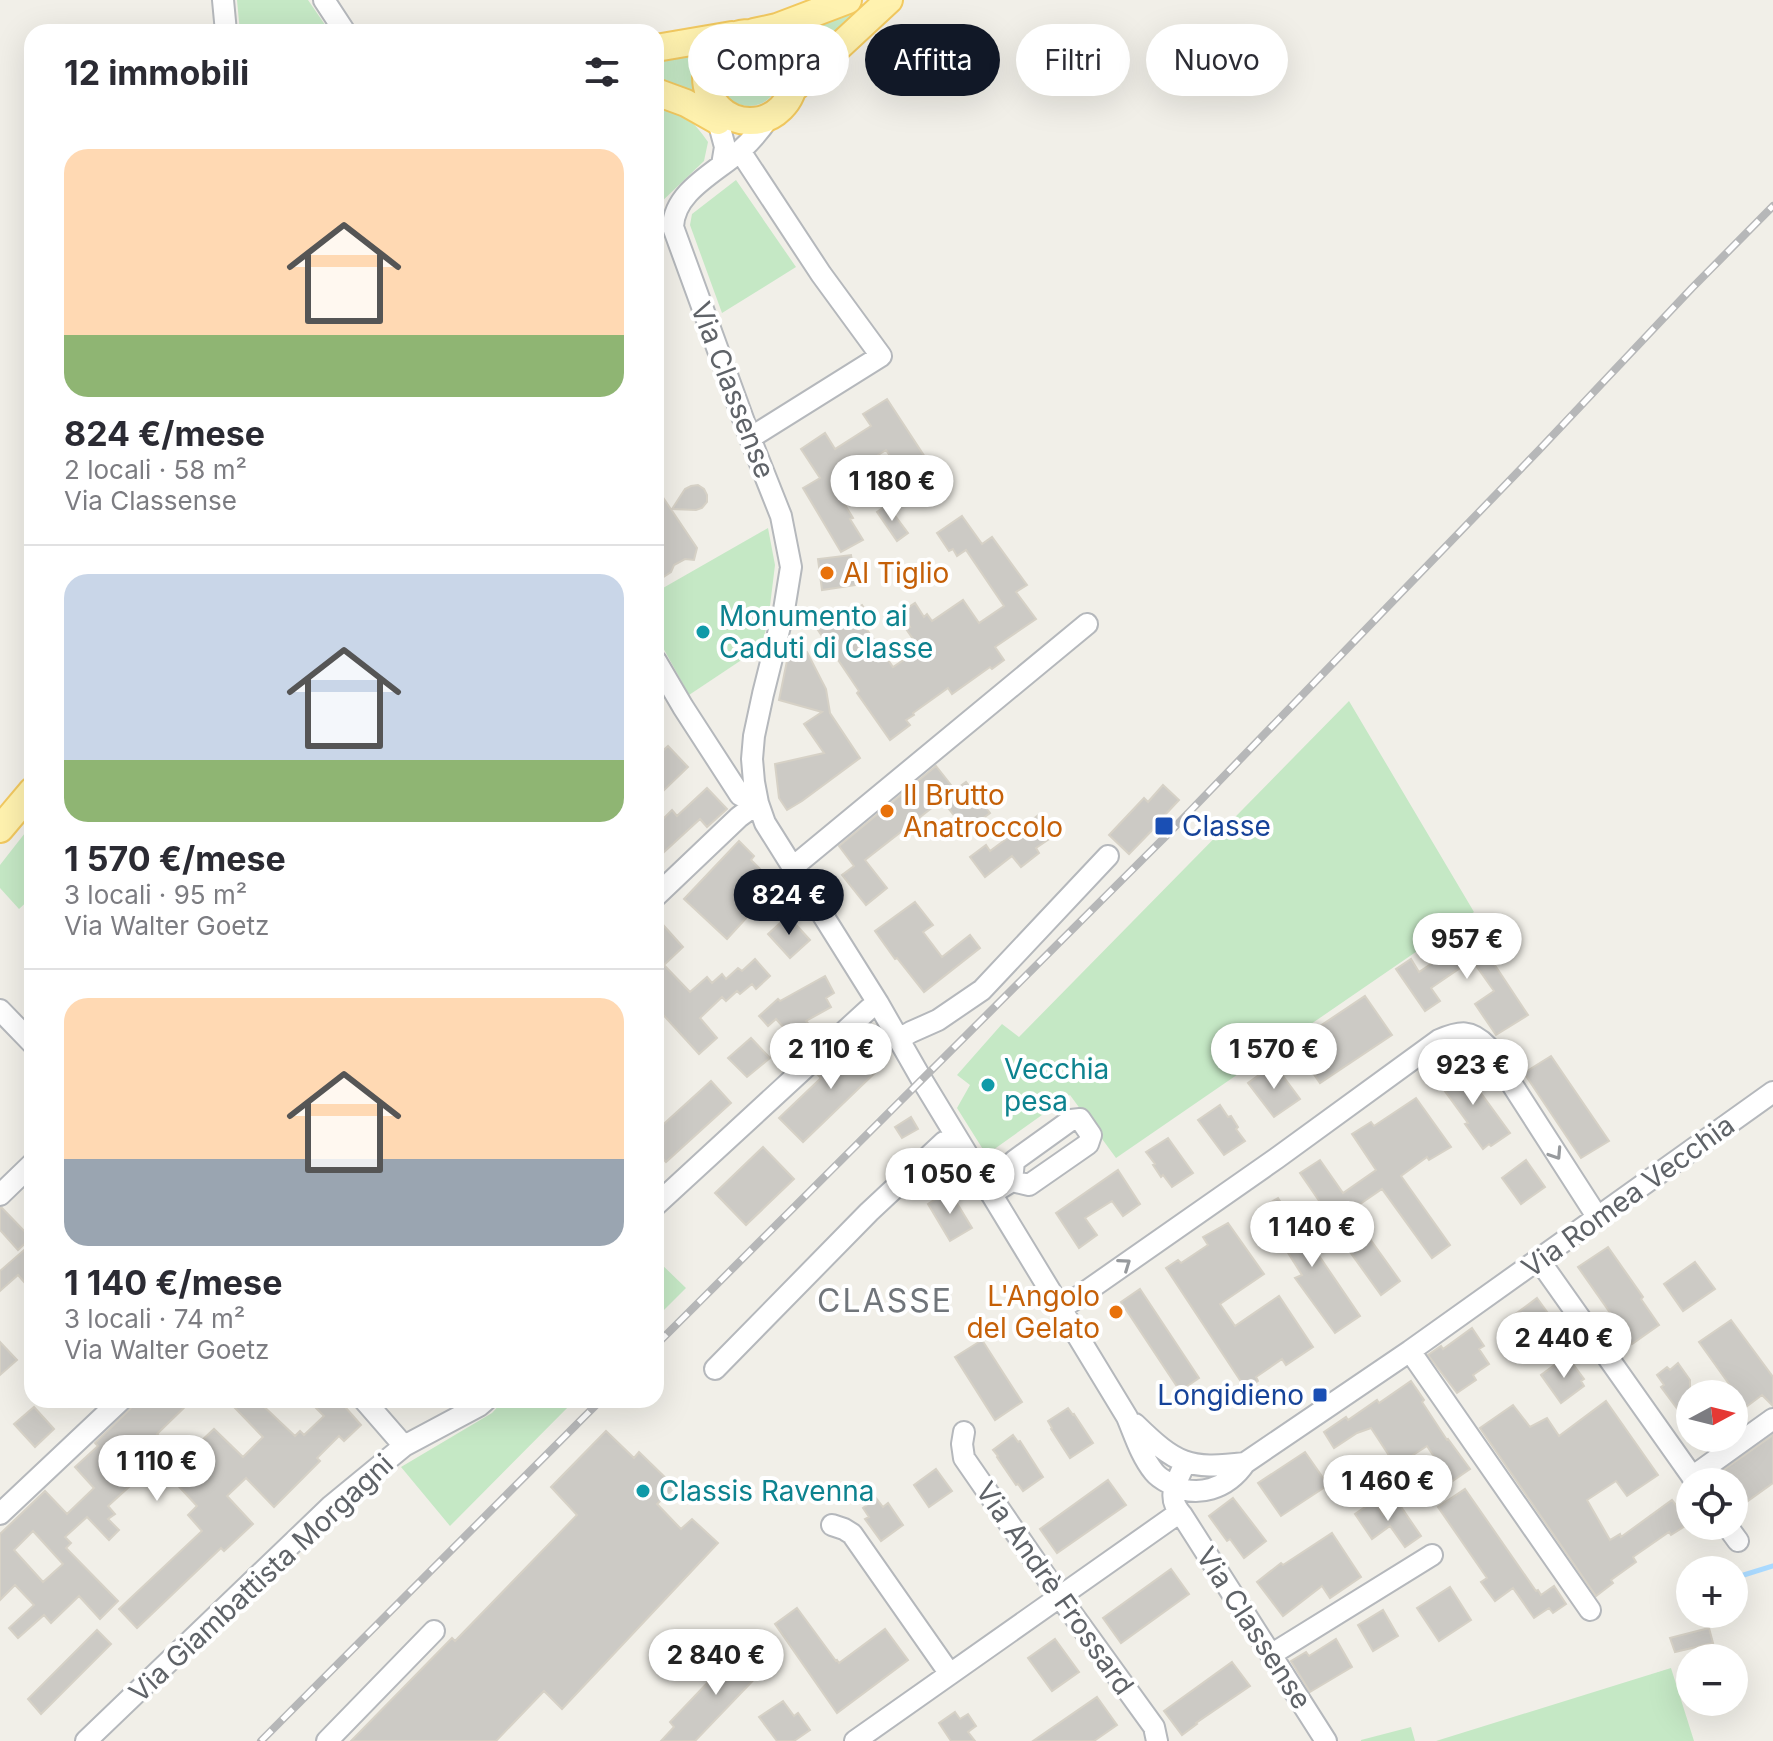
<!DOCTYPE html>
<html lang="it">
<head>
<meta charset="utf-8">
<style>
  :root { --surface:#fff; --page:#f2f2f3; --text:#2b2b33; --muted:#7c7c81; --line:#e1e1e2; --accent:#111827 }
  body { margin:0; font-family:Inter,sans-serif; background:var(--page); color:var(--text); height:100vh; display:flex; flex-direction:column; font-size:30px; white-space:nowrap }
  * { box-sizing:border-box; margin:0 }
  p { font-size:26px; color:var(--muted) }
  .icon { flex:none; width:44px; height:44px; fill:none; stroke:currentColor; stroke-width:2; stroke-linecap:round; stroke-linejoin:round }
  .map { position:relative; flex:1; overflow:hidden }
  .side { position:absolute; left:24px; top:24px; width:640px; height:1384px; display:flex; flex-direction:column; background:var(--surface); border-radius:24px; box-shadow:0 8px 32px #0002 }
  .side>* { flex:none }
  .banner { position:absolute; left:688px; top:24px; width:760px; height:72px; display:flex; gap:16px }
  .needle { width:52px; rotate:83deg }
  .controls { position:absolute; left:1676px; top:1380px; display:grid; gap:16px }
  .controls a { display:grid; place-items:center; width:72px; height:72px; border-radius:50%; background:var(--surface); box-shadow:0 8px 32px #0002; font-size:40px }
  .price { position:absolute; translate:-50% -68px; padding:0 18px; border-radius:28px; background:#fff; color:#222; font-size:26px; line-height:52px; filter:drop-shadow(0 2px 4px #0008) }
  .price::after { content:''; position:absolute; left:50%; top:48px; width:24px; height:18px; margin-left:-12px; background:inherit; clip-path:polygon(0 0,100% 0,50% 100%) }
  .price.active { background:var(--accent); color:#fff }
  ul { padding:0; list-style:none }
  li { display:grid; align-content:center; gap:16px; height:424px; padding:0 40px }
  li+li { border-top:2px solid var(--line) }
  li span { display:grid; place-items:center; height:248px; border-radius:24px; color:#555 }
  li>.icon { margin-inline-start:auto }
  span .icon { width:144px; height:144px; fill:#fffc; stroke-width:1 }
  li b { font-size:34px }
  h2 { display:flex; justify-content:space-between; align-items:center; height:96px; padding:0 40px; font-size:34px }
  .pill { padding:0 28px; border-radius:36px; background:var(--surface); box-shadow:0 8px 32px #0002; font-size:28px; line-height:72px }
  .pill.active { background:var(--accent); color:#fff }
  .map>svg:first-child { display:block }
</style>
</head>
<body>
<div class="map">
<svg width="1773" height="1741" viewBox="0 0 1773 1741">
  <rect width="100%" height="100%" fill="#f1efe8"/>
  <!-- green -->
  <path fill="#c5e8c5" d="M237 0H308L330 32H240Z
    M864 5 803 64 796 49 782 34Z
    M719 76a30 30 0 1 1 60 0a30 30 0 1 1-60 0Z
    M701 49 693 72 701 101 656 80V56Z
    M656 103C682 111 693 120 708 142L704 161 656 207Z
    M736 180 796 267 722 313 690 225 692 214Z
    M768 528 775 565 768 622 761 647 689 695 656 635V592Z
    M1349 701 1474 912 1116 1158 1070 1095 993 1150 984 1151 957 1108 970 1085 957 1075 1002 1024 1019 1037Z
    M32 824V897L19 909 0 888V865Z
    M656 1259 686 1288 656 1318Z
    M504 1400H575L450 1526 401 1467 492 1413Z
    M1671 1668 1694 1741H1436Z
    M1411 1727 1415 1741H1361V1740Z"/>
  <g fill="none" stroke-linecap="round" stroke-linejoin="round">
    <!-- stream -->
    <path stroke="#aadaff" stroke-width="5" d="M1734 1578 1773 1566"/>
  </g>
  <!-- building -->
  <path fill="#cccac5" stroke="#d6d1c6" stroke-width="2" fill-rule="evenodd" d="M887 399 940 480 916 495 886 450 861 466 870 480 851 492 852 494 842 500 853 518 850 519 863 540 841 552 803 488 820 478 801 449 825 433 835 449 871 426 863 414Z
    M698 485 704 489 707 495V502L702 508 696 510 672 509 685 489 691 486Z
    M656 487 697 548 694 560 685 559 674 565 671 572 656 582Z
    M887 505 908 533 897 541 877 512Z
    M962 516 982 544 992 537 1027 585 1016 592 1036 619 995 647 1004 660 992 669 990 667 952 694 948 688 913 713 914 715 906 720 910 725 890 740 857 693 859 691 818 630 862 605 870 617 861 621 893 667 920 649 906 629 910 627 900 613 915 603 924 617 927 614 932 621 963 600 979 623 1004 606 966 550 957 556 953 549 949 551 937 533Z
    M851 555 856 585 822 590 818 559Z
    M790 646 807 652 826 689 830 713 860 758 802 801 787 810 779 798 775 764 824 753 804 724 822 712 779 700Z
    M668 746 688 767 656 798V757Z
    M936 766 955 790 966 782 990 813 966 831 942 800 865 860 887 888 866 905 842 875 854 866 839 846Z
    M1163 785 1179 800 1163 817 1164 818 1129 854 1109 835 1144 798 1148 802Z
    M707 788 727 809 707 827 700 819 664 852 656 844V826L672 810 677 816Z
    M1040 814 1055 835 1036 848 1039 853 1021 867 1012 856 985 877 970 857 986 845 990 851Z
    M739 841 754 856 751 860 760 869 756 872 767 883 763 887 769 893 727 939 684 899Z
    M915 902 933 925 923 932 942 957 970 935 980 948 924 992 897 958 895 959 875 931Z
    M788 916 810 940 790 958 768 934Z
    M656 917 683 947 664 965 690 992 707 977 712 983 722 974 726 979 738 968 742 971 755 959 770 976 756 989 752 984 740 994 737 991 726 1001 722 997 700 1018 717 1038 699 1054 656 1007Z
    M1467 923 1528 1015 1496 1035 1475 1004 1494 991 1472 960 1431 988 1440 1001 1425 1011 1396 969 1411 959 1419 972 1460 944 1453 933Z
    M825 976 834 993 826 998 831 1007 806 1021 811 1027 796 1041 776 1019 768 1026 759 1016 778 999 780 1001Z
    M1365 996 1392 1035 1320 1083 1293 1044Z
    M751 1038 770 1058 747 1077 728 1058Z
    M855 1040 881 1067 803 1142 779 1118 821 1078 818 1075Z
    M1551 1056 1609 1141 1581 1158 1524 1073Z
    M1459 1063 1510 1133 1491 1146 1489 1144 1483 1149 1465 1124 1468 1123 1436 1079Z
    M1274 1064 1300 1099 1274 1117 1248 1083Z
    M711 1081 731 1103 666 1162 656 1151V1131Z
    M1416 1098 1451 1147 1429 1160 1427 1157 1401 1176 1450 1245 1432 1258 1382 1189 1350 1211 1400 1281 1381 1295 1345 1245 1348 1243 1300 1173 1320 1160 1343 1193 1376 1170 1352 1134 1371 1122 1374 1126Z
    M1220 1105 1228 1117 1231 1116 1238 1127 1236 1129 1245 1141 1224 1155 1198 1120Z
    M911 1117 918 1129 902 1138 895 1127Z
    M1168 1138 1193 1173 1172 1187 1163 1175 1161 1177 1153 1165 1155 1164 1146 1152Z
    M763 1147 794 1179 746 1225 715 1193Z
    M1526 1160 1545 1187 1521 1204 1502 1178Z
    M1118 1170 1140 1204 1123 1216 1112 1201 1085 1218 1097 1235 1079 1248 1056 1213Z
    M949 1190 972 1228 950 1241 928 1204Z
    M1278 1198 1298 1229 1304 1224 1315 1242 1311 1244 1360 1316 1335 1333 1295 1278 1302 1275 1278 1237 1280 1236 1261 1208Z
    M0 1208H2L31 1238 18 1250 0 1230Z
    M1228 1223 1264 1274 1220 1304 1235 1326 1279 1296 1313 1347 1286 1365 1282 1359 1256 1377 1258 1381 1246 1389 1166 1268 1178 1260 1181 1263 1208 1245 1203 1237Z
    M1608 1247 1643 1297 1641 1299 1659 1325 1632 1344 1578 1267Z
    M24 1250 32 1258V1277L25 1283 18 1275 0 1291V1271Z
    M1695 1262 1715 1289 1683 1311 1664 1284Z
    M1140 1289 1199 1378 1180 1391 1121 1302Z
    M1537 1298 1558 1327 1527 1349 1506 1321Z
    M1731 1320 1773 1377V1406L1762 1395 1734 1416V1391L1699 1342Z
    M1472 1328 1484 1346 1479 1349 1489 1364 1473 1375 1476 1380 1457 1393 1428 1355 1441 1346 1443 1349Z
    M982 1340 1022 1402 995 1420 955 1357Z
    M0 1342 17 1360 0 1375Z
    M1564 1358 1567 1362 1570 1360 1584 1379 1581 1381 1584 1386 1561 1403 1541 1375Z
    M1678 1363 1690 1380V1426L1661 1387 1664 1385 1657 1375 1667 1367 1670 1370Z
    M1411 1381 1424 1400 1422 1402 1447 1440 1448 1439 1470 1469 1451 1482 1427 1446 1396 1466 1371 1428 1357 1433 1334 1448 1324 1432 1346 1417 1348 1420 1377 1400 1379 1403Z
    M136 1400H192L157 1434 183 1458 214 1429 243 1457 263 1437 234 1407 240 1400H257L295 1436 300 1431 304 1435 324 1416 308 1400H339L361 1425 344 1441 339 1436 317 1458 320 1461 274 1507 246 1478 227 1496 253 1524 224 1551 221 1548 137 1628 119 1609 202 1531 188 1515 197 1506 159 1465 143 1480 140 1477 108 1506 115 1514 108 1519 119 1530 109 1540 87 1517 65 1537 71 1543 66 1548 118 1601 100 1619 79 1596 51 1623 44 1615 18 1638 9 1628 34 1605 15 1585 0 1600V1534L45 1491 67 1514 94 1488 75 1467 98 1446 95 1443 130 1409ZM33 1531 63 1564 43 1582 14 1550Z
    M1606 1401 1658 1475 1627 1496 1616 1481 1587 1500 1610 1540 1620 1534 1621 1537 1672 1500 1690 1523 1671 1535 1669 1532 1633 1557 1636 1562 1611 1580 1613 1583 1596 1596 1480 1428 1513 1405 1530 1427 1547 1418 1559 1436Z
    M34 1407 54 1429 35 1447 14 1424Z
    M1068 1408 1073 1415 1074 1414 1093 1443 1070 1458 1051 1429 1052 1428 1048 1421Z
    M606 1431 634 1458 639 1452 675 1487 657 1504 681 1529 692 1519 718 1543 562 1709 544 1691 496 1741H351L452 1638 455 1641 577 1515 551 1487Z
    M1013 1435 1018 1442 1020 1441 1043 1477 1023 1491 1018 1484 1016 1485 997 1457 998 1456 993 1450Z
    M1773 1435V1483L1745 1503 1734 1488V1482H1730L1722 1471Z
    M1305 1452 1328 1485 1281 1516 1258 1483Z
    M936 1469 952 1491 929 1507 914 1485Z
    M1108 1480 1126 1505 1057 1553 1040 1529Z
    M1465 1489 1536 1591 1538 1590 1541 1595 1554 1586 1566 1604 1553 1613 1549 1608 1534 1618 1513 1588 1495 1601 1481 1582 1487 1578 1438 1507Z
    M876 1498 883 1507 888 1503 903 1525 881 1541 865 1519 869 1517 863 1508Z
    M1233 1498 1266 1541 1244 1558 1230 1539 1227 1541 1209 1516Z
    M1374 1501 1383 1515 1399 1504 1421 1536 1405 1547 1390 1526 1372 1539 1355 1514Z
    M1332 1533 1361 1577 1330 1598 1322 1586 1283 1616 1257 1582 1281 1563 1283 1565Z
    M1171 1569 1189 1594 1121 1643 1103 1618Z
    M1450 1587 1471 1620 1439 1641 1417 1608Z
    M797 1608 836 1661 837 1660 839 1663 885 1629 908 1660 837 1713 775 1624Z
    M1383 1610 1398 1636 1373 1651 1358 1625Z
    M1709 1628 1713 1643 1675 1652 1670 1638Z
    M97 1630 111 1644 41 1714 28 1699Z
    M1055 1639 1079 1672 1052 1691 1028 1658Z
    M1336 1639 1352 1667 1310 1692 1291 1661 1306 1652 1309 1656Z
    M751 1648 768 1665 695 1741H661L674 1727 670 1722 732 1657 737 1662Z
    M1232 1662 1250 1686 1196 1723 1197 1724 1182 1735 1164 1711Z
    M1097 1697 1117 1725 1094 1741H1033Z
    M783 1701 794 1716 798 1713 810 1730 794 1741H777L759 1717Z
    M955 1712 960 1719 968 1714 976 1726 968 1732 975 1741H951L939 1723Z"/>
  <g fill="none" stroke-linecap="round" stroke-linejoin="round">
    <!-- minor casing -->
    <g stroke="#b5b8bc" stroke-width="24">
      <path id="minor" d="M223 0 226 32
        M324 0 345 32
        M769 117C761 129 752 140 741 150 717 172 674 191 673 227L750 438 781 516 791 567 784 610 763 694 754 736 752 759 754 782 758 803 765 823 878 1003 922 1080 1127 1417C1135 1436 1141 1456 1154 1472 1158 1477 1163 1480 1169 1483 1197 1500 1228 1488 1245 1463L1410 1351 1773 1092
        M740 151 821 274 881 356 750 438
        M722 165 725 147 718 121 722 112
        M656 661 683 707 740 795 758 803
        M793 867 1087 624
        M656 896 739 817 758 803
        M0 1010 32 1043
        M899 1039 911 1032 938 1020 982 990 1108 856
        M991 1194 1012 1181 1029 1185 1088 1144 1091 1135 1080 1119 1071 1120 1014 1161 1012 1181
        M0 1195 32 1164
        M656 1205 869 1009 878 1003
        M1539 1260 1696 1482
        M1061 1309 1277 1158 1439 1040C1460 1031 1471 1029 1488 1047L1598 1218
        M1410 1351 1590 1610
        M715 1369 869 1212 944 1142
        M364 1400 404 1446
        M1135 1424C1176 1464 1188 1470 1245 1463
        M964 1432 962 1444 964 1458 1060 1597 1154 1727 1157 1741
        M1185 1463C1177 1482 1165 1497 1182 1515L1326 1741
        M1692 1477 1773 1419
        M0 1514 121 1400
        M832 1525 844 1529 852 1534 950 1674
        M1727 1526 1738 1541
        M1272 1654 1432 1555
        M86 1741 331 1506 404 1446 479 1406 486 1400
        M327 1741 434 1631
        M855 1741 1173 1517 1182 1515"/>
    </g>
    <!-- major casing -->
    <g stroke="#f2c960" stroke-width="30">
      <path id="major" d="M754 32 777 27 848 0
        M706 77a44 44 0 1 1 88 0a44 44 0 1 1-88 0Z
        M656 48 732 35
        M791 91 889 0
        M656 92 686 103 718 121
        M0 829 32 791"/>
    </g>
    <!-- minor -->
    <use href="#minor" stroke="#fff" stroke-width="20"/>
    <!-- major -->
    <use href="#major" stroke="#fff2af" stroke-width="26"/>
    <!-- rail casing -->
    <g stroke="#b6b7b8" stroke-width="8">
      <path id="rail" d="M656 1345 1168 834 1539 450 1692 288 1773 206
        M261 1741 601 1400"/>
    </g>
    <!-- rail -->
    <use href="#rail" stroke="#fff" stroke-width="5" stroke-dasharray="15" stroke-linecap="butt"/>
  </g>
  <!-- one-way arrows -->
  <defs><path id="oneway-chevron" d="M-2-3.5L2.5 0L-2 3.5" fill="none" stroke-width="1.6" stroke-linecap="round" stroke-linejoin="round" transform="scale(2)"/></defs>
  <g stroke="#979a9d">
    <use href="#oneway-chevron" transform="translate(1556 1154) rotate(57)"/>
    <use href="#oneway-chevron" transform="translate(1125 1264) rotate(-35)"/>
  </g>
  <!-- markers -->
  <g fill="#e8710a" stroke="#fff" stroke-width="3">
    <circle cx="827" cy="573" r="8"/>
    <circle cx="887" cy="811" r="8"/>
    <circle cx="1116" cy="1312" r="8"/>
  </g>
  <g fill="#0f9aa8" stroke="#fff" stroke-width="3">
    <circle cx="703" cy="632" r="8"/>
    <circle cx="988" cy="1085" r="8"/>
    <circle cx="643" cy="1491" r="8"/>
  </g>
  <g fill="#1a4fb4" stroke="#fff" stroke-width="3">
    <rect x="1154" y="816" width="20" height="20" rx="4"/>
    <rect x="1312" y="1387" width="16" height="16" rx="4"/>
  </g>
  <g text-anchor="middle" stroke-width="8" stroke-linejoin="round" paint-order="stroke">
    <!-- street labels -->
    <g font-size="28" fill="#5f6368" stroke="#fff">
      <text transform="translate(733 390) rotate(69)" y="10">Via Classense</text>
      <text transform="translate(1628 1196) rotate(-36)" y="10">Via Romea Vecchia</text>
      <text transform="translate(261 1578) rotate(-43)" y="10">Via Giambattista Morgagni</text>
      <text transform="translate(1055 1588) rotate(55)" y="10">Via Andrè Frossard</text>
      <text transform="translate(1254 1628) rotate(57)" y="10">Via Classense</text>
    </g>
    <!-- food labels -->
    <g font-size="28" fill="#c56008" stroke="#fff" text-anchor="start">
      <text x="843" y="583">Al Tiglio</text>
      <text x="903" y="805">Il Brutto<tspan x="903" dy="32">Anatroccolo</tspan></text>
      <text x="1100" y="1306" text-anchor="end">L'Angolo<tspan x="1100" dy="32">del Gelato</tspan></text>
    </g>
    <!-- culture labels -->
    <g font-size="28" fill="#0d838f" stroke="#fff" text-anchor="start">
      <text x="719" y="626">Monumento ai<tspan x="719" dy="32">Caduti di Classe</tspan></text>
      <text x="1004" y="1079">Vecchia<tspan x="1004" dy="32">pesa</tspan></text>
      <text x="659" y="1501">Classis Ravenna</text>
    </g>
    <!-- transit labels -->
    <g font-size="28" fill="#164399" stroke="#fff" text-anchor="start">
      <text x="1182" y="836">Classe</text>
      <text x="1304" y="1405" text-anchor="end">Longidieno</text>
    </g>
    <!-- quarter labels -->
    <g font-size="32" letter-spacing="2" fill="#70757a" stroke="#fff">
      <text x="885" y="1312">CLASSE</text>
    </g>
  </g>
</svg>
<div class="controls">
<a><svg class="needle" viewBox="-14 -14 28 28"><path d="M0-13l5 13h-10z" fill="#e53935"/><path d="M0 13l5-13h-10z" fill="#7c7c81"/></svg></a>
<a><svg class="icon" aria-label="locate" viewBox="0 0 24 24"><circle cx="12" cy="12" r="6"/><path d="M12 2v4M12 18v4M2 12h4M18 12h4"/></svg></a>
<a>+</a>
<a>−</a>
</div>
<b class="price" style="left:892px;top:523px">1 180 €</b>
<b class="price active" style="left:789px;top:937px">824 €</b>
<b class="price" style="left:1467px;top:981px">957 €</b>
<b class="price" style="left:831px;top:1091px">2 110 €</b>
<b class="price" style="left:1274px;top:1091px">1 570 €</b>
<b class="price" style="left:1473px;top:1107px">923 €</b>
<b class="price" style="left:950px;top:1216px">1 050 €</b>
<b class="price" style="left:1312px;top:1269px">1 140 €</b>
<b class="price" style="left:1564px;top:1380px">2 440 €</b>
<b class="price" style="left:157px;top:1503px">1 110 €</b>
<b class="price" style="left:1388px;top:1523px">1 460 €</b>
<b class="price" style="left:716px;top:1697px">2 840 €</b>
<div class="banner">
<a class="pill">Compra</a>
<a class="pill active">Affitta</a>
<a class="pill">Filtri</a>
<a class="pill">Nuovo</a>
</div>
<section class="side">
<h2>12 immobili<svg class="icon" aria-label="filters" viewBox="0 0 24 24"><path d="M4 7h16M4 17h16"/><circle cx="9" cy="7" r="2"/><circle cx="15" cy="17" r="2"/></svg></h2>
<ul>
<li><span style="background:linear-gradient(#ffd9b3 75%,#8fb573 0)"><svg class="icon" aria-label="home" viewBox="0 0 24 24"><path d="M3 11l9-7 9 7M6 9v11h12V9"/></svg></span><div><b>824 €/mese</b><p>2 locali · 58 m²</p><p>Via Classense</p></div></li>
<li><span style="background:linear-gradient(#c9d6e8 75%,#8fb573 0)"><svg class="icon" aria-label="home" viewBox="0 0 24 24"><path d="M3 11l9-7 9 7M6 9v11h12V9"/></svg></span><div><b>1 570 €/mese</b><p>3 locali · 95 m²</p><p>Via Walter Goetz</p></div></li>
<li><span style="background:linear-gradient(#ffd9b3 65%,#9aa5b1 0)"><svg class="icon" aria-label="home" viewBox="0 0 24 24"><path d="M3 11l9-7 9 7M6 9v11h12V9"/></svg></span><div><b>1 140 €/mese</b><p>3 locali · 74 m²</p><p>Via Walter Goetz</p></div></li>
</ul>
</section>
</div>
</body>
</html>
